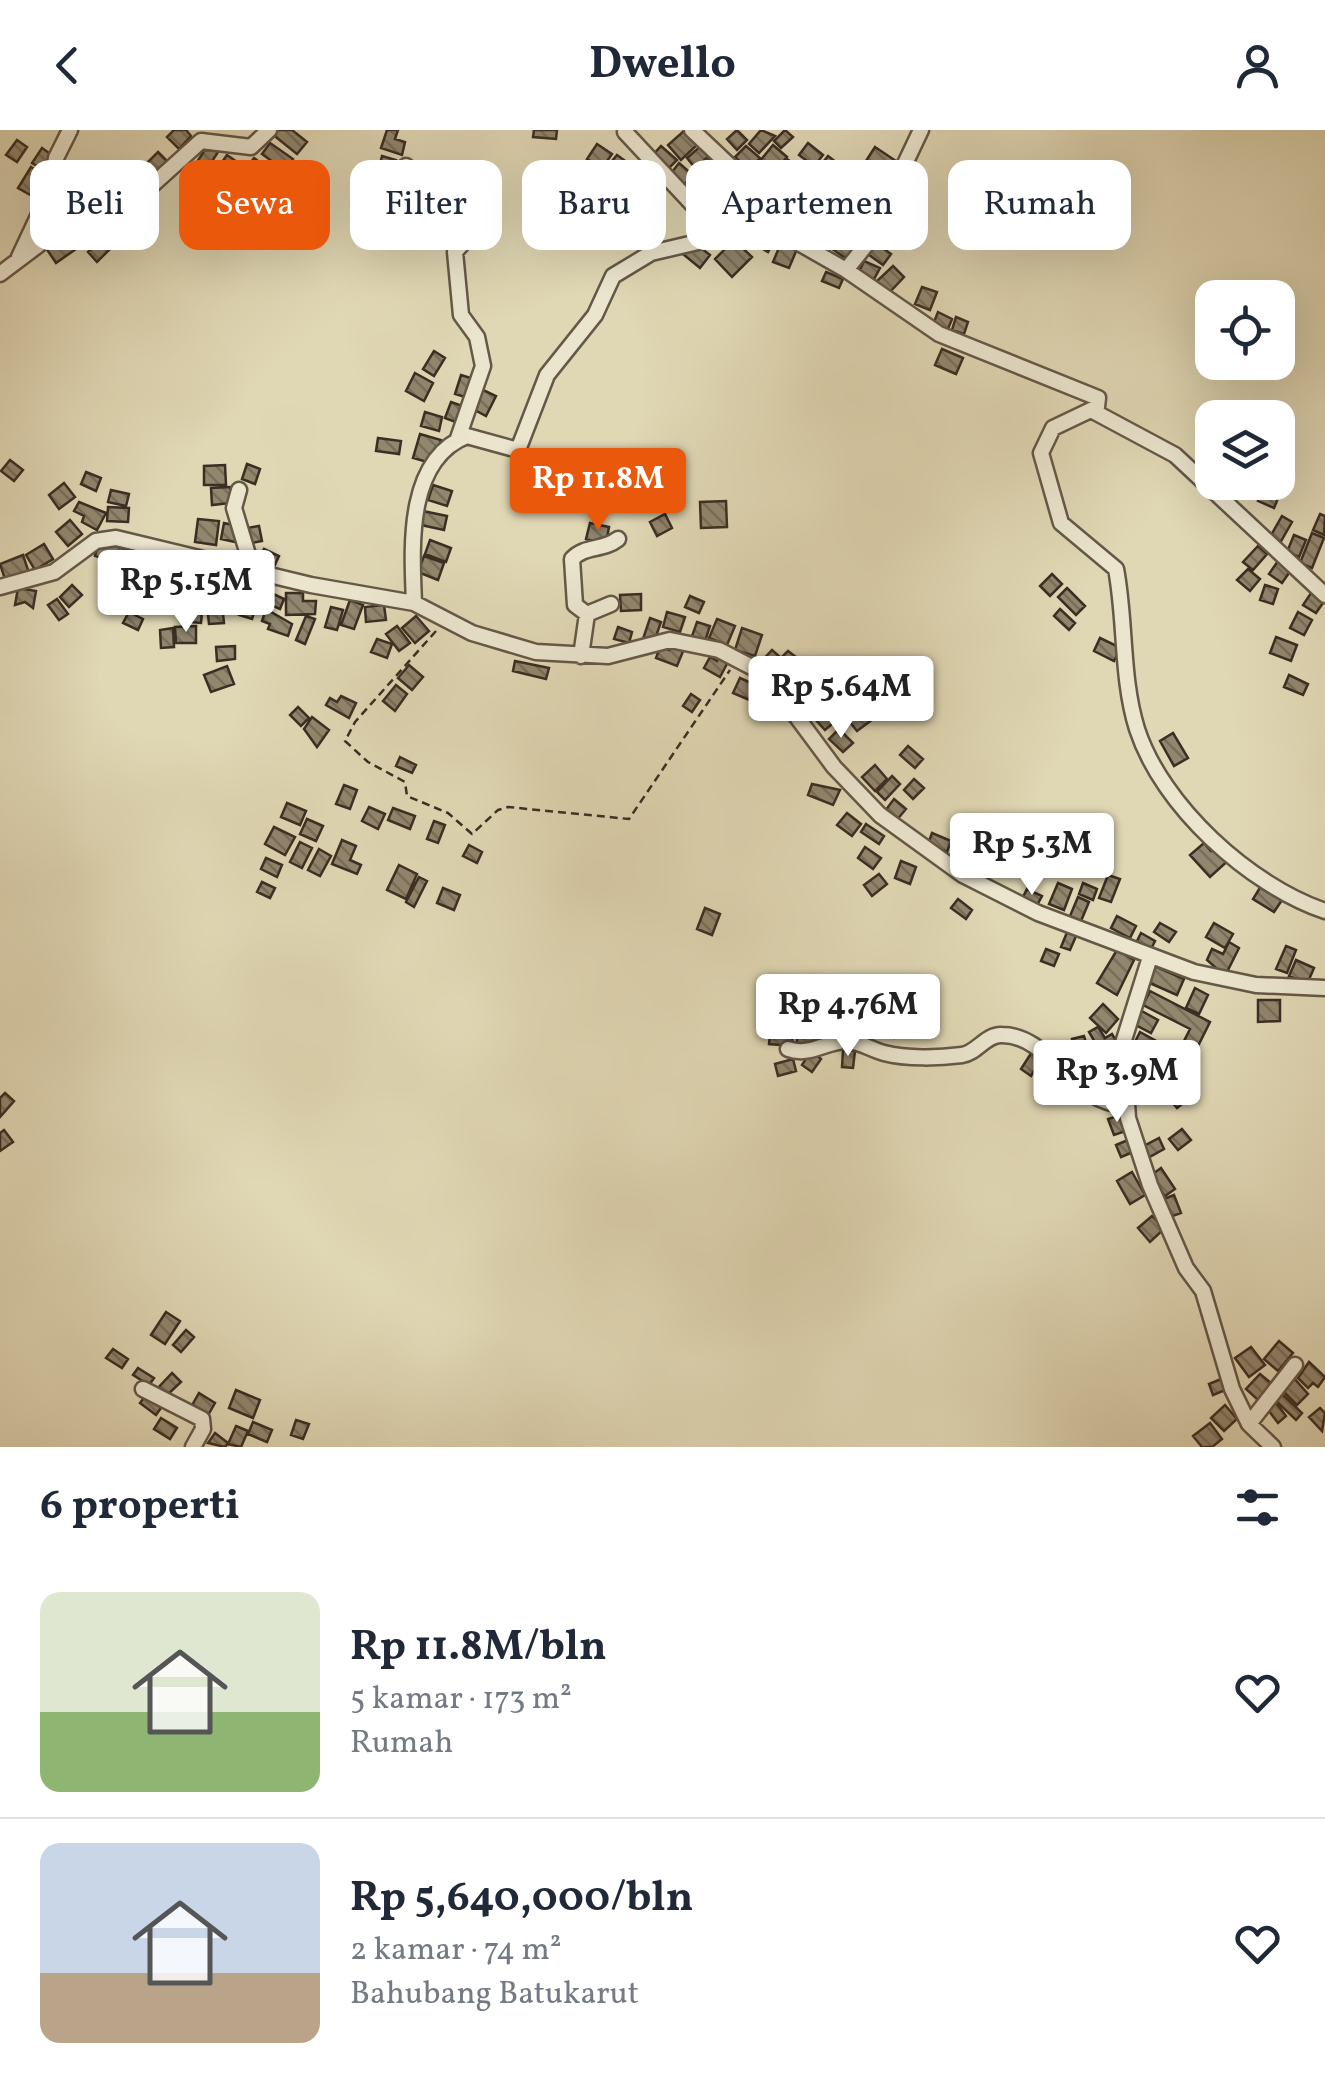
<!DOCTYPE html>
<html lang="id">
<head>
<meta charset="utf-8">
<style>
  :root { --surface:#fff; --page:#f2f2f3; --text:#1f2937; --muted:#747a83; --line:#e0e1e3; --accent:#ea580c }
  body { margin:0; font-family:Vollkorn,serif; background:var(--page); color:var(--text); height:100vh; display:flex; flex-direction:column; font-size:38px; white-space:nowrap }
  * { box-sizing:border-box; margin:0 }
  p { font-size:32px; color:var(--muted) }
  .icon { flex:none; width:55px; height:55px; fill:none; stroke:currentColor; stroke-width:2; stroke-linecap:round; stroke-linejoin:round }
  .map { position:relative; height:1317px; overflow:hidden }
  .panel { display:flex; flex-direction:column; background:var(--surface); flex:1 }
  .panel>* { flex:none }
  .hud { position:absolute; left:30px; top:30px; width:1265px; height:90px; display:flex; gap:20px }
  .controls { position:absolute; left:1195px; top:150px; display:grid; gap:20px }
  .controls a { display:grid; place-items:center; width:100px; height:100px; border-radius:20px; background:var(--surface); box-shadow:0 10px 40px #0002; font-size:50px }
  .price { position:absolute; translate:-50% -85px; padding:0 22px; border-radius:10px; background:#fff; color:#222; font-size:32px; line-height:65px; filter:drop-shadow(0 2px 5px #0008) }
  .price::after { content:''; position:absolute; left:50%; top:60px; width:30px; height:22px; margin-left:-15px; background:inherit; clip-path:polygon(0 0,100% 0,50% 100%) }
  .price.current { background:var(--accent); color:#fff }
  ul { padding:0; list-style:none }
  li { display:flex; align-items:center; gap:30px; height:250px; padding:0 40px }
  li+li { border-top:2px solid var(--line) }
  li span { display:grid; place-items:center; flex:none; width:280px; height:200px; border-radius:20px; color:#555 }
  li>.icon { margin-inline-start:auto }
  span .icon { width:120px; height:120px; fill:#fffc; stroke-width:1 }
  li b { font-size:42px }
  h2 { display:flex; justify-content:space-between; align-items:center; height:120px; padding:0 40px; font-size:42px }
  .tag { padding:0 35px; border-radius:20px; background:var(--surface); box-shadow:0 10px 40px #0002; font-size:35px; line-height:90px }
  .tag.current { background:var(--accent); color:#fff }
  header { display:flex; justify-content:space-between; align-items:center; height:130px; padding:0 40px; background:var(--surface); font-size:45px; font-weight:700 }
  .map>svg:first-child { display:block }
</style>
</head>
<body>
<header><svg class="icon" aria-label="back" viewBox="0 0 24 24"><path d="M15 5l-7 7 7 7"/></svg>Dwello<svg class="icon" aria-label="person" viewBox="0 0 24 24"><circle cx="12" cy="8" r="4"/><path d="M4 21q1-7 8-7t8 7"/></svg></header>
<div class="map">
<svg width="1325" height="1317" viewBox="0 0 1325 1317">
  <defs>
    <pattern id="building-back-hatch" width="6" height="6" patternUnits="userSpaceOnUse" patternTransform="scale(2.5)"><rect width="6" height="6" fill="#91866e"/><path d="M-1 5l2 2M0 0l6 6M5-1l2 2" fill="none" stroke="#786e5a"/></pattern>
  </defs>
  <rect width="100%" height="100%" fill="#e0d7b4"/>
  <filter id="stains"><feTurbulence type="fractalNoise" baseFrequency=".002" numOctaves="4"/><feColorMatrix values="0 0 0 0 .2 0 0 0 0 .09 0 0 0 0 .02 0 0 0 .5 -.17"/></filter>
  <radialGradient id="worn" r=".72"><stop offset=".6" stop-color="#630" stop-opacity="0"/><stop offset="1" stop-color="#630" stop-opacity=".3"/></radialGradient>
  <!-- building -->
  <path fill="url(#building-back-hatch)" stroke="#3c2e23" stroke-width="2.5" d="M174 0H186L191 6 179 19 167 7Z
    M274 0H292L307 12 297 24 272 4Z
    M387 0H398L395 9 405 12 402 25 381 18Z
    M534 0H557L556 9 533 7Z
    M685 0 698 14 681 30 668 15Z
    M737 0 747 10 737 20 727 9Z
    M761 0 775 6 759 23 749 14Z
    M785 0 793 7 781 18 774 11Z
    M17 10 27 17 17 32 6 25Z
    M270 13 293 29 285 41 262 24Z
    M808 13 823 25 814 36 799 25Z
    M597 14 612 24 602 38 587 29Z
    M208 15 218 22 205 42 195 35Z
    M702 15 710 25 695 38 687 28Z
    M773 15 787 27 774 42 760 31Z
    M661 16 677 30 668 39 653 25Z
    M746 16 760 28 749 40 735 27Z
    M875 17 899 33 890 47 866 31Z
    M42 18 52 25 42 39 32 33Z
    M158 22 168 32 153 48 142 38Z
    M227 25 243 36 231 53 215 42Z
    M617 25 628 33 614 50 603 42Z
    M382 26 396 30 390 53 376 50Z
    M712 26 719 34 708 46 700 39Z
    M828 26 841 36 835 44 821 35Z
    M254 28 265 36 239 72 228 64Z
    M787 29 797 36 788 47 779 39Z
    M81 32 93 37 86 56 73 51Z
    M635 33 651 47 639 60 624 46Z
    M679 33 693 45 682 57 669 46Z
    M760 35 770 45 759 57 748 47Z
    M31 37 46 46 34 67 18 58Z
    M818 38 831 47 823 58 810 49Z
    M135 40 144 51 132 60 124 50Z
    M802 40 813 51 800 64 789 52Z
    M700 46 715 60 703 72 689 58Z
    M776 47 785 56 773 69 764 60Z
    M881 54 895 61 888 76 874 69Z
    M639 60 660 79 652 87 631 68Z
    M722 61 742 74 734 87 714 73Z
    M148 65 157 76 147 85 138 74Z
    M811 67 829 81 818 95 800 81Z
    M51 69 61 72 57 89 47 87Z
    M910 72 921 77 914 90 904 85Z
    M872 73 882 81 871 95 861 88Z
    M132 78 141 88 129 99 120 89Z
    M784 79 803 88 799 98 780 89Z
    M744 92 775 109 768 122 737 104Z
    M91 97 96 112 79 118 74 104Z
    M851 98 863 105 856 115 845 108Z
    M65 104 76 119 56 133 46 118Z
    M839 108 856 120 848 130 831 118Z
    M101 109 110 119 97 132 88 122Z
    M734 110 752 127 732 147 715 129Z
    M873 111 891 124 883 135 865 122Z
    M693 112 710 125 700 138 683 124Z
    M781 113 797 119 789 138 773 132Z
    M864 131 880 138 874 149 859 142Z
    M893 136 904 147 888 164 876 152Z
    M826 142 843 149 839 158 822 151Z
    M922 157 937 162 930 180 915 174Z
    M938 182 952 189 946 204 932 197Z
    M956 187 968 192 964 204 952 200Z
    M942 219 963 228 956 244 935 235Z
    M434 221 445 228 434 246 423 239Z
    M415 243 433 253 424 271 406 261Z
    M461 245 474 249 468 268 455 264Z
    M483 260 496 266 486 286 473 279Z
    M451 272 465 277 458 293 445 288Z
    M425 282 442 287 439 301 421 296Z
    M420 304 441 310 434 334 413 328Z
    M378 308 401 311 399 324 376 321Z
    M10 330 23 340 14 351 1 341Z
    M520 330 536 338 530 349 514 340Z
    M247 334 260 339 255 354 242 349Z
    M225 335 226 355H204V336Z
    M86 342 101 348 96 361 81 354Z
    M64 353 75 367 59 379 49 365Z
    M433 355 452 361 447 376 428 370Z
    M230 357 231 373 212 375 211 358Z
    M1264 359 1279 366 1274 378 1258 371Z
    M111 360 129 364 126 376 108 372Z
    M726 371 727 397 701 398 700 372Z
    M79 372 106 383 97 400 82 392 84 386 74 381Z
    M108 377 129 378 128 392 107 391Z
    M423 381 447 386 444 400 421 395Z
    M665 384 672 398 657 406 650 392Z
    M1320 384 1325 386 1324 405 1313 400Z
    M1282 386 1292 392 1280 413 1270 407Z
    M198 389 219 391 216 415 195 412Z
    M70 390 82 404 68 416 56 402Z
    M224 393 238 396 235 412 221 409Z
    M590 393 609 397 606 414 586 409Z
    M259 396 262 411 252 413 247 398Z
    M1312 403 1324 408 1312 438 1300 433Z
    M1294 405 1306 410 1299 427 1287 422Z
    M430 410 451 418 446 432 425 424Z
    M99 411 126 419 122 434 95 426Z
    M44 414 53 429 35 440 26 425Z
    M1258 416 1267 424 1253 440 1243 432Z
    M264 419 279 426 271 443 256 436Z
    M129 421 158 430 155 438 127 430Z
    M23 425 29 443 6 452 0 434Z
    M424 426 444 433 438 450 418 442Z
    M1278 431 1291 440 1282 453 1269 444Z
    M125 437 147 444 142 457 120 450Z
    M179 438H195V449L207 448 208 459 180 460Z
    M1248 439 1260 449 1250 461 1237 450Z
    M227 440 238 443 236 452 245 455 243 465 222 459Z
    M1052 444 1062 454 1050 466 1040 456Z
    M251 449 263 452 257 469 246 465Z
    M149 451 167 452 166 464 148 463Z
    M72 455 82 465 69 477 60 467Z
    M1265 455 1278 459 1273 474 1260 470Z
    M18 458 36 461 33 478 25 472 15 475Z
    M1067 458 1085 476 1076 485 1058 467Z
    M1313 460 1325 470 1316 483 1303 475Z
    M269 462 284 469 280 479 265 472Z
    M286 463H303V471H316L315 484 286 485Z
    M641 464V480L621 481 620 465Z
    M150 466 177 468 175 481 149 478Z
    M690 466 704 472 699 483 685 477Z
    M57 469 68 484 59 490 48 475Z
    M243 469 257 474 252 489 239 485Z
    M182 470 203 472 201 493 180 491Z
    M350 470 363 475 354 499 341 495Z
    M222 474 224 493 209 494 207 476Z
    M384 475 386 490 366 492 365 477Z
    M331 477 343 480 337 500 325 497Z
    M266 479 292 494 288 506 268 499 270 494 262 491Z
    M1060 479 1075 493 1069 500 1054 486Z
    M129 482 143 489 138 500 123 493Z
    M667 482 685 487 680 502 663 497Z
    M1298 482 1312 490 1304 505 1290 498Z
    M306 486 315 489 305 514 296 510Z
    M416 486 429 501 415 513 402 498Z
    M650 488 661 492 654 512 643 509Z
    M717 489 735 496 727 515 709 508Z
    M697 492 710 496 704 514 691 509Z
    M196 496V513H176L175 497Z
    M397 496 410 513 399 521 386 504Z
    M618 497 632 502 629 513 614 509Z
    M173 498 174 517 161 518 160 500Z
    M742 498 762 505 755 526 735 520Z
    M1276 507 1297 515 1291 531 1270 523Z
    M1100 508 1121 518 1114 531 1094 521Z
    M377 509 392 514 387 528 371 522Z
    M671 514 684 519 677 536 656 528 660 517 669 520Z
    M235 516V529L217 531 216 517Z
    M772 520 781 528 788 521 797 528 779 548 761 532Z
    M720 525 729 530 720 547 704 538 710 527 717 531Z
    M515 531 549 538 546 549 513 541Z
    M409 535 423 547 412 560 398 548Z
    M227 536 234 554 211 562 204 545Z
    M1289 545 1308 554 1303 565 1284 557Z
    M740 548 758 556 752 571 733 563Z
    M396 555 407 564 395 581 383 571Z
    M802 556 816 567 804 583 790 572Z
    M857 560 865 572 856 579 848 567Z
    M691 564 700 570 692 582 683 576Z
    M341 566 356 573 349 588 326 575 330 568 337 572Z
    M298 577 309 588 301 596 290 585Z
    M829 579 838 589 825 600 816 590Z
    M865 579 873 589 857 601 849 591Z
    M312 587 329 600 317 617 304 599Z
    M839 599 853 613 843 622 829 609Z
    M1173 603 1188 628 1174 636 1160 611Z
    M908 616 923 629 915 638 900 625Z
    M400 627 416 635 412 643 396 636Z
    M875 635 887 649 875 661 862 647Z
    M892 646 900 654 885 670 877 662Z
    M914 649 924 658 913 669 904 660Z
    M812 654 840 660 833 675 808 665Z
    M344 655 357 660 350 679 336 674Z
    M894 669 906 679 896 691 885 681Z
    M287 673 306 681 300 695 281 687Z
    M369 677 385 684 378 699 362 691Z
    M393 678 415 686 410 699 388 690Z
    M847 683 861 694 852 706 837 695Z
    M971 688 996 705 988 716 964 699Z
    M307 689 323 696 316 711 300 704Z
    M434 691 445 695 438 713 427 709Z
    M866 694 884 706 879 714 861 702Z
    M274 697 295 707 285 725 265 714Z
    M932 703 951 711 947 722 928 714Z
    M342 710 356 716 350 730 361 735 357 744 332 734Z
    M300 712 312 718 302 738 290 732Z
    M1204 713 1211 721 1219 715 1231 728 1210 747 1190 725Z
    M469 715 482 722 477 733 463 726Z
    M865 717 881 728 873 739 858 728Z
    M319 719 331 726 320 746 308 740Z
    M266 728 282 735 277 747 261 739Z
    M901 731 916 737 910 754 895 748Z
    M399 735 417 744 406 769 387 760Z
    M879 744 887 754 872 766 864 755Z
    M1108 745 1120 749 1111 772 1099 768Z
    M419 747 427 751 414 777 406 772Z
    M262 752 275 758 270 768 257 762Z
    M1058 753 1072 759 1064 780 1049 774Z
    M1083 753 1097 759 1093 770 1079 764Z
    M1261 756 1282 770 1274 782 1253 769Z
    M443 758 460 765 454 780 437 773Z
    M1027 759 1042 766 1036 777 1022 769Z
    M1078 767 1089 772 1081 791 1070 786Z
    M958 769 972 780 966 789 951 778Z
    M705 778 720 784 712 805 697 799Z
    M1117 786 1136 796 1130 808 1111 798Z
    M1160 793 1176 802 1169 812 1154 802Z
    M1214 793 1233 804 1225 818 1206 807Z
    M1068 800 1077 804 1070 820 1061 817Z
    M1141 803 1155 811 1150 821 1136 813Z
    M1229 812 1239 818 1225 846 1207 830 1212 819 1223 824Z
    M1286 816 1296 820 1287 843 1276 839Z
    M1046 819 1059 824 1054 836 1041 831Z
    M1117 820 1134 830 1117 865 1097 853Z
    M1296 830 1314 838 1307 854 1289 846Z
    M1150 834 1184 849 1177 865 1143 850Z
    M1195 858 1208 865 1199 884 1186 878Z
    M1150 861 1210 892 1181 950 1168 943 1190 899 1143 875Z
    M1258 870H1280V891L1258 892Z
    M794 872 796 883 780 886 778 875Z
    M1103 874 1118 889 1106 903 1090 888Z
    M1138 879 1158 890 1151 903 1130 892Z
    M887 888 900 893 894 908 881 903Z
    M864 889 866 903 851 905 850 891Z
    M833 894 838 909 820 915 815 899Z
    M771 896 793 898 792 916 769 914Z
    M1098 897 1105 908 1112 904 1119 916 1103 926 1089 902Z
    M1140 902 1169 918 1160 934 1132 918Z
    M797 903H814V919L797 918Z
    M1084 906 1091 930 1078 933 1072 909Z
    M843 920 855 921 853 938 842 937Z
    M811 921 821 929 812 942 802 935Z
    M1032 922 1042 928 1031 946 1021 939Z
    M793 929 796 941 778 946 775 934Z
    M1144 939 1161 947 1158 956 1141 948Z
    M1186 951 1196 963 1177 978 1167 966Z
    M1140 953 1154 959 1149 972 1134 965Z
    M5 963 14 971 0 987V968Z
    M1121 985 1126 1001 1114 1005 1108 989Z
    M1182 999 1191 1010 1178 1020 1169 1009Z
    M4 1000 13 1012 0 1021V1003Z
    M1159 1008 1164 1019 1146 1029 1140 1018Z
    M1128 1010 1133 1022 1121 1027 1116 1015Z
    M1161 1038 1175 1059 1165 1066 1150 1046Z
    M1132 1042 1145 1065 1130 1074 1117 1051Z
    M1174 1065 1181 1083 1170 1087 1164 1069Z
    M1152 1086 1164 1099 1150 1112 1138 1098Z
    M166 1182 180 1191 165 1214 151 1205Z
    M186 1200 194 1207 181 1222 173 1215Z
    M1279 1211 1293 1223 1278 1241 1264 1229Z
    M1251 1217 1265 1235 1249 1247 1235 1228Z
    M113 1219 128 1229 122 1238 106 1228Z
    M1309 1232 1325 1247 1318 1257 1313 1253 1308 1258 1298 1248Z
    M138 1238 154 1248 149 1255 133 1245Z
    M172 1243 181 1252 165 1267 157 1259Z
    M1260 1244 1272 1254 1258 1270 1246 1259Z
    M1226 1247 1230 1258 1213 1265 1209 1254Z
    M1293 1247 1308 1264 1297 1275 1281 1259Z
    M236 1260 260 1270 253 1288 229 1278Z
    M199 1263 215 1273 207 1287 191 1277Z
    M1281 1263 1302 1283 1296 1290 1275 1270Z
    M147 1264 163 1275 156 1285 140 1273Z
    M1274 1270 1286 1286 1278 1293 1266 1277Z
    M1225 1275 1237 1289 1224 1301 1211 1288Z
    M1320 1278 1325 1283 1322 1301 1309 1287Z
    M161 1288 177 1298 170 1309 154 1299Z
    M296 1290 309 1294 303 1309 291 1305Z
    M253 1292 272 1300 267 1312 248 1304Z
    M1210 1293 1222 1309 1212 1317H1202L1193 1306Z
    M236 1296 248 1301 241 1317 228 1314Z
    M215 1303 228 1313 225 1317 208 1313Z"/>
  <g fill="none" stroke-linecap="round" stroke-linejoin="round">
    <!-- minor casing -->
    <g stroke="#655847" stroke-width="19">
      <path id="minor" d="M692 0 746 51 751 60 748 84
        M625 2 721 105
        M406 36 409 42 450 66 469 106 455 122 461 185 477 207 483 236 457 311
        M19 127 49 63 56 28 70 0
        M846 140 890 85 902 40 921 0
        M0 144 90 76 149 58 201 11 251 17 269 0
        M1091 280 1175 325 1325 465
        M239 360 234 378 252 438
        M0 457 54 442 96 411 116 408 311 455 414 473 472 503 536 522 608 526 670 510 719 520 765 544 834 637 880 685 963 745 1038 783 1194 842 1256 855 1325 858
        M414 473C412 420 405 330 467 306L518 320 547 245 595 185 613 146 651 123 715 108 748 84 846 140 939 204 1098 268 1097 277 1053 298 1041 323 1061 393 1116 439C1126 491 1121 548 1137 599 1162 676 1249 755 1325 781
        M587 484 575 475 572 429C585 415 603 421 618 409
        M581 526 587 484 611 474
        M1150 827 1123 913 1128 988 1150 1055 1186 1138 1203 1161 1232 1259 1249 1294 1295 1235
        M788 919C811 927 827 910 848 911 861 912 872 920 884 923 907 929 939 928 962 925 977 923 986 904 1002 905 1051 905 1073 975 1126 975
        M143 1259 202 1289 203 1299 193 1317
        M1249 1294 1273 1317"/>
    </g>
    <!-- path -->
    <path stroke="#3c2e23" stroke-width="2.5" stroke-dasharray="8 5" stroke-linecap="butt" d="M436 501 355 592 345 611 368 632 405 652 407 666 448 683 472 704 498 680 508 677 629 689 730 540"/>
    <!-- minor -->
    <use href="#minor" stroke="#ebe5ce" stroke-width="14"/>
  </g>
  <rect width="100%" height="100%" filter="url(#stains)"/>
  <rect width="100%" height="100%" fill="url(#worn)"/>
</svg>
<div class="controls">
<a><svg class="icon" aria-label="locate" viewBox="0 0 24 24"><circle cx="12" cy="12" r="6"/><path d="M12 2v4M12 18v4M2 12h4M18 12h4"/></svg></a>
<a><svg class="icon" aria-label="layers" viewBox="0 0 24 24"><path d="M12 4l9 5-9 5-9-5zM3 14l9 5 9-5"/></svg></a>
</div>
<b class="price current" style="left:598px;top:403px">Rp 11.8M</b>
<b class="price" style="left:186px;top:505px">Rp 5.15M</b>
<b class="price" style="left:841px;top:611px">Rp 5.64M</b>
<b class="price" style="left:1032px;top:768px">Rp 5.3M</b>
<b class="price" style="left:848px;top:929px">Rp 4.76M</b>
<b class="price" style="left:1117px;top:995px">Rp 3.9M</b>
<div class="hud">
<a class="tag">Beli</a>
<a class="tag current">Sewa</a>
<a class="tag">Filter</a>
<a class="tag">Baru</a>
<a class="tag">Apartemen</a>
<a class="tag">Rumah</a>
</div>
</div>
<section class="panel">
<h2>6 properti<svg class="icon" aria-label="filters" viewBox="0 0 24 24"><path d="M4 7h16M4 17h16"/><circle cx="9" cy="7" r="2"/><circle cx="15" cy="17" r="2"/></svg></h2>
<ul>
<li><span style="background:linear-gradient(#dfe7d0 60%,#8fb573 0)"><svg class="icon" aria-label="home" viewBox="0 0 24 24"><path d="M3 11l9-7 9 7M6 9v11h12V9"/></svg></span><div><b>Rp 11.8M/bln</b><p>5 kamar · 173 m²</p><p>Rumah</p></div><svg class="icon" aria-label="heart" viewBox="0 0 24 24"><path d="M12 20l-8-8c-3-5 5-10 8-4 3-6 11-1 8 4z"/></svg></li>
<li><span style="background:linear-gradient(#c9d6e8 65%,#b9a48a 0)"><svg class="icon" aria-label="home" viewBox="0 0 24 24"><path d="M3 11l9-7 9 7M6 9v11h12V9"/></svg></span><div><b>Rp 5,640,000/bln</b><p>2 kamar · 74 m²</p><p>Bahubang Batukarut</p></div><svg class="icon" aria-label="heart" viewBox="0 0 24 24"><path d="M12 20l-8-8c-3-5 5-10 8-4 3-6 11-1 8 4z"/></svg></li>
</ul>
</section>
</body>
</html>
